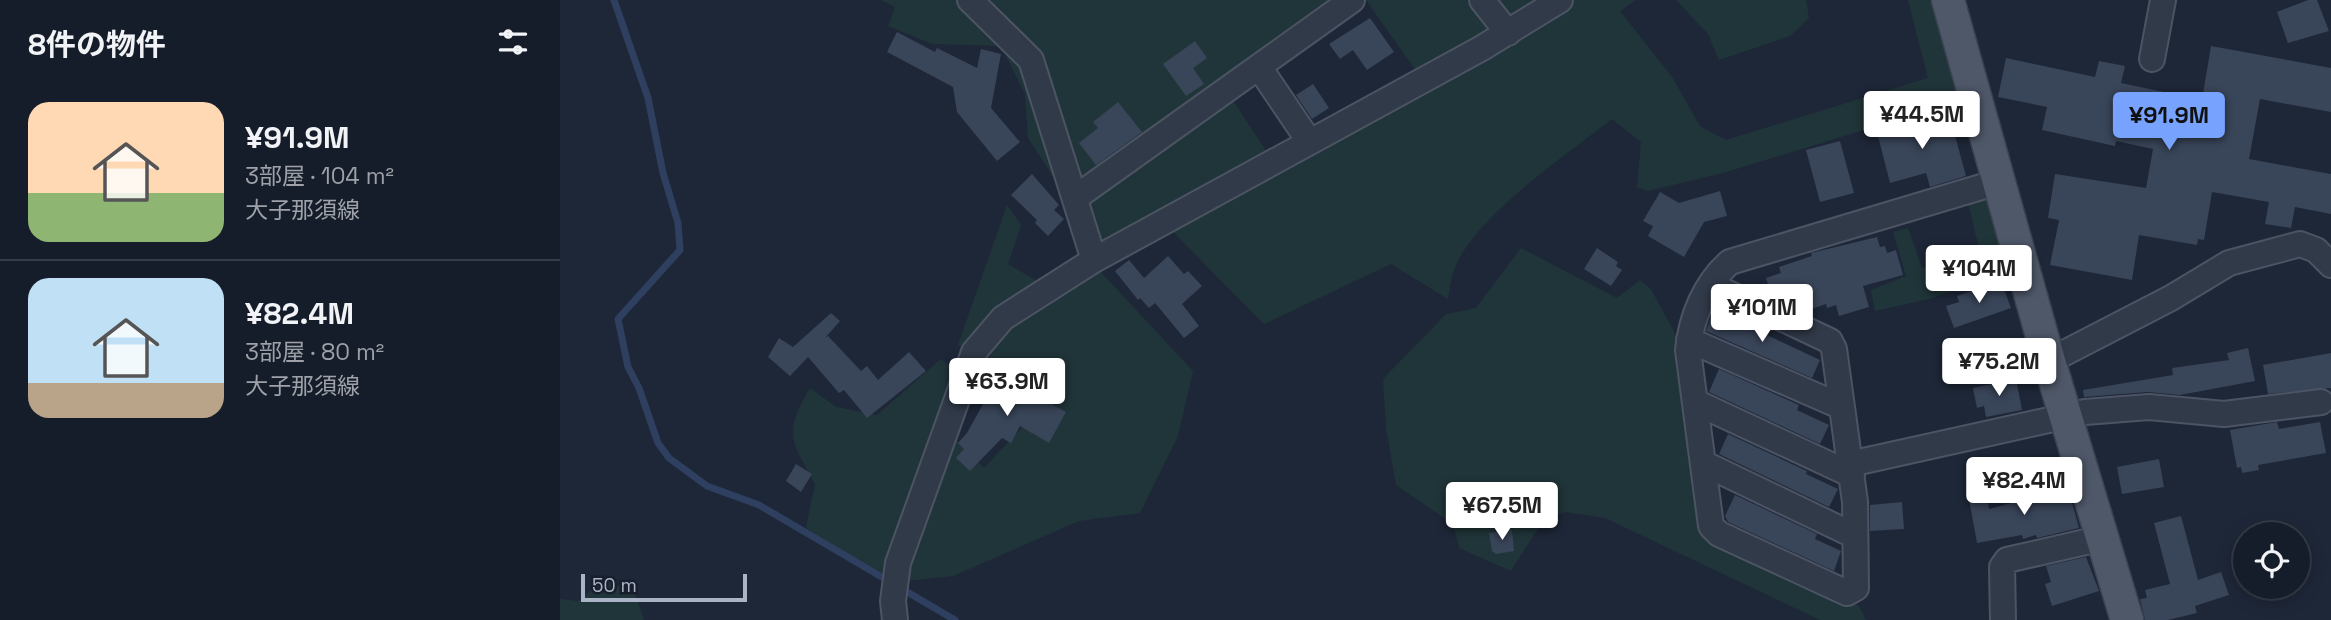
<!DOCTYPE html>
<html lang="ja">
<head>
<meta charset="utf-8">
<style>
  :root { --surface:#161d2a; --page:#232a36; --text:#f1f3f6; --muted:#9ea2a8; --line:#353b47; --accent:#77a3ff }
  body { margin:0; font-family:"Space Grotesk","Noto Sans JP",sans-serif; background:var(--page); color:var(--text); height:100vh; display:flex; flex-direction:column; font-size:26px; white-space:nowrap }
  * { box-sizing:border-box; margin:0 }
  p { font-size:23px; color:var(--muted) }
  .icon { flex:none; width:38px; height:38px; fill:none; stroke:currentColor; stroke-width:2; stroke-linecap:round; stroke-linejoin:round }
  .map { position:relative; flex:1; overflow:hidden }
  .panel { display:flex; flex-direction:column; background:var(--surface); width:560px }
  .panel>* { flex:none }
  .fabs { position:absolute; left:1673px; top:522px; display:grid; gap:14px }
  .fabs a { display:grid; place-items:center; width:77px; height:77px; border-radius:50%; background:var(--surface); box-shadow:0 4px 18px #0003,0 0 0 2px var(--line); font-size:35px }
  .scale { position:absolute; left:21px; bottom:18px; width:166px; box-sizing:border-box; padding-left:7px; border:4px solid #abb4c6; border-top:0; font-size:19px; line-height:24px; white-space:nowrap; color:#abb4c6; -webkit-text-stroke:5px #171f2d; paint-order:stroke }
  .price { position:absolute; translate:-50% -60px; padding:0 16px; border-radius:7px; background:#fff; color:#222; font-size:23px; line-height:46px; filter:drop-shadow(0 2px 4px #0008) }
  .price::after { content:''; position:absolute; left:50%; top:42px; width:21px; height:16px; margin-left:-10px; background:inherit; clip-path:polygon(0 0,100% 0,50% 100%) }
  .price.current { background:var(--accent); color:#111 }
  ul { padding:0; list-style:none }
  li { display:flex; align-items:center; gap:21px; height:175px; padding:0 28px }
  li+li { border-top:2px solid var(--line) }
  li span { display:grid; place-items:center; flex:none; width:196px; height:140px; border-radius:21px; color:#555 }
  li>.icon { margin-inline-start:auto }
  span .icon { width:84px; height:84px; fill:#fffc; stroke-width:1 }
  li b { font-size:30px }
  h2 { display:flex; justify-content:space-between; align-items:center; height:84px; padding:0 28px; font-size:30px }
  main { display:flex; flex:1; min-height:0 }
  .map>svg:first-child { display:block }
</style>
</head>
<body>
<main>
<section class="panel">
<h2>8件の物件<svg class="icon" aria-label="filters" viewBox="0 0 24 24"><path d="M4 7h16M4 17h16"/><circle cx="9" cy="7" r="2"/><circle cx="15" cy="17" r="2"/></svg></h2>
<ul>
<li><span style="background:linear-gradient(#ffd9b3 65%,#8fb573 0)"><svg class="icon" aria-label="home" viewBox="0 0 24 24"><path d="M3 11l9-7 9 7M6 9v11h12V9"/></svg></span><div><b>¥91.9M</b><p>3部屋 · 104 m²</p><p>大子那須線</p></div></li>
<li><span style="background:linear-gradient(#bfe0f5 75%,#b9a48a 0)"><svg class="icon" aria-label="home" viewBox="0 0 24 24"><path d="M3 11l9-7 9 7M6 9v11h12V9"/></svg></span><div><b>¥82.4M</b><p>3部屋 · 80 m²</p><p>大子那須線</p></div></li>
</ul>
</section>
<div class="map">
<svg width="1771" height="620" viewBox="0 0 1771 620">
  <rect width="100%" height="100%" fill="#1e2738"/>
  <!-- green -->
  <path fill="#203539" d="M321 0H797L665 88 717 168 869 89 806 0H1076L1060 11 1112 77 1140 126 1166 140 1368 78 1348 0H1372L1399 101 1163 173 1087 191 1077 187 1081 142 1052 119C1006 155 917 215 895 267 891 276 890 289 888 299L831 264 704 324 599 218 538 247 468 138 465 94 441 46 372 44 328 26 335 7Z
    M1116 0H1246L1249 18 1230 36 1159 60 1148 34Z
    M1428 195 1448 272 1369 299 1315 311 1311 290 1346 276 1333 232 1348 228 1362 268 1420 253 1407 198Z
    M447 205 461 225 448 264 496 292 537 268 633 371 618 436 580 513 519 521 393 576 347 581 317 572 246 528 255 484C231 440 223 434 250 388L276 407 317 415 381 359 391 367 389 400 402 427 396 440 424 468 485 403 445 366H432L417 384 411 378 419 361 398 345Z
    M961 248 1057 298 1080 280 1091 289 1120 343 1148 532 1299 606 1306 620H1260L1045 518 1005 512 984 519 951 571 899 548 893 524 836 485 826 427 823 379 886 314 916 308Z
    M45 579 75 594 84 620H0V599L18 601Z"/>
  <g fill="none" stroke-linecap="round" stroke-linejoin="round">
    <!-- stream -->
    <path stroke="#2e3f5f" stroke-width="7" d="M54 0 88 98 103 173 118 223 120 250 58 319 68 367 79 388 98 443 109 458 147 486 199 505 395 620"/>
  </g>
  <!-- building -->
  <path fill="#394559" d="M1748 0H1757L1769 31 1728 43 1717 12Z
    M810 18 834 52 807 70 793 50 780 59 769 44Z
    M337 32 375 52 377 48 417 68 421 49 441 54 431 108 460 142 437 161 397 112 393 87 327 52Z
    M635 41 647 58 633 68 644 84 626 96 603 64Z
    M1651 46 1771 68V112L1700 99 1689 159 1771 174V214L1735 207 1731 228 1705 224 1709 202 1652 192 1644 240 1638 239 1637 245 1579 235 1572 280 1490 265 1499 220 1488 218 1495 174 1586 188 1593 149 1556 141 1555 146 1482 130 1487 107 1438 97 1446 58 1535 77 1539 61 1565 66 1561 83 1642 100Z
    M753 84 769 108 752 119 736 95Z
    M558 102 582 132 536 165 519 143 538 128 533 122Z
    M1375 110 1378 125 1391 121 1406 176 1370 187 1366 173 1330 183 1317 132 1360 121 1358 114Z
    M1280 141 1294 193 1260 202 1246 150Z
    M472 174 499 205 494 210 504 219 488 236 475 223 477 220 451 195Z
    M1160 191 1167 216 1144 222 1124 257 1088 236 1093 226 1083 221 1100 192 1119 203Z
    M1317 237 1320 247 1325 246 1327 253 1336 250 1343 275 1303 286 1309 307 1279 316 1276 305 1267 308 1266 304 1243 312 1235 308 1233 301 1226 303 1224 296 1212 297 1206 278 1221 273 1219 267 1252 256 1251 253Z
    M1037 248 1058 262 1056 266 1062 270 1051 286 1024 269Z
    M608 256 624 274 628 271 642 286 622 304 639 326 624 338 595 303 589 308 580 298 578 300 555 271 569 260 584 278Z
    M1441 281 1451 308 1394 328 1386 306 1399 302 1397 296Z
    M1154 310 1260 360 1252 378 1146 331Z
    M271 313 280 321 265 338 268 336 301 371 307 366 318 380 349 352 366 371 307 418 284 390 279 393 248 357 230 376 208 357 219 338 233 347Z
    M1688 348 1695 381 1620 395 1588 392 1524 397 1523 390 1613 375 1612 368 1669 360 1667 353Z
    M1771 353V388L1708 394 1703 365Z
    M436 368 452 376 450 381 506 412 489 443 460 426 451 443 442 438 410 471 396 458 404 449 398 443 407 433 423 404 418 402Z
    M1159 369 1239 405 1237 410 1269 425 1260 444 1149 392Z
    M1456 379 1462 410 1426 417 1424 406 1417 408 1413 388Z
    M1717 422 1719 429 1760 422 1766 453 1698 465 1699 470 1682 473 1681 467 1677 468 1670 430Z
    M1168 434 1247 471 1246 474 1278 489 1269 507 1159 454Z
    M1599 459 1604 487 1562 494 1557 467Z
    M236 464 252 474 241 492 226 481Z
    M1508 488 1519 528 1477 538 1476 535 1463 539 1462 535 1417 543 1409 499 1427 497 1429 509Z
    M1175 495 1257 534 1255 539 1281 551 1274 571 1168 522 1165 516Z
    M1342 502 1344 529 1310 531V505Z
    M1621 516 1638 580 1661 572 1669 595 1635 606 1637 613 1608 620H1585L1580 599 1587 598 1585 590 1610 584 1594 523Z
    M952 530 954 551 936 554 932 551 929 533Z
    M1526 557 1539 591 1492 606 1485 584 1491 582 1486 566Z"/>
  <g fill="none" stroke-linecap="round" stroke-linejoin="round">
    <!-- minor casing -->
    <g stroke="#4c5464" stroke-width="28">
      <path id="minor" d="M410 0 471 60 534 260
        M922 0 948 33
        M1592 59 1603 0
        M699 67 749 141
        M515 198 792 0
        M1151 285 1270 341 1274 349 1295 502 1296 588 1287 593 1159 534 1151 526 1128 350C1131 318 1145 283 1170 262L1438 182
        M1129 340 1282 407
        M1489 361 1611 298 1669 263 1740 244 1756 250 1771 265
        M1135 402 1292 475
        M1143 463 1295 536
        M1290 464 1525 412 1589 407 1664 414 1761 402
        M335 620 333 601 338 563 414 352 443 318 534 260 922 48 1000 0
        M1443 620 1442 567 1447 560 1543 538"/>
    </g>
    <!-- major casing -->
    <g stroke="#3b4352" stroke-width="35">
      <path id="major" d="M1388 0 1489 361 1567 620"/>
    </g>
    <!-- minor -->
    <use href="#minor" stroke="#313a49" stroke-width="24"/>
    <!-- major -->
    <use href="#major" stroke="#4f5869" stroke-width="32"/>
  </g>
</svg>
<div class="fabs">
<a><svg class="icon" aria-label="locate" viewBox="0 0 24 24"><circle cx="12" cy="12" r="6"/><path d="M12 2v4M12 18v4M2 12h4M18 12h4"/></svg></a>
</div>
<div class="scale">50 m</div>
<b class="price" style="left:1362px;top:151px">¥44.5M</b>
<b class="price current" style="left:1609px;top:152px">¥91.9M</b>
<b class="price" style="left:1419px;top:305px">¥104M</b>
<b class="price" style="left:1202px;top:344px">¥101M</b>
<b class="price" style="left:1439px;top:398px">¥75.2M</b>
<b class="price" style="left:447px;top:418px">¥63.9M</b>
<b class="price" style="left:1464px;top:517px">¥82.4M</b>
<b class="price" style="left:942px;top:542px">¥67.5M</b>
</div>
</main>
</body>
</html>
